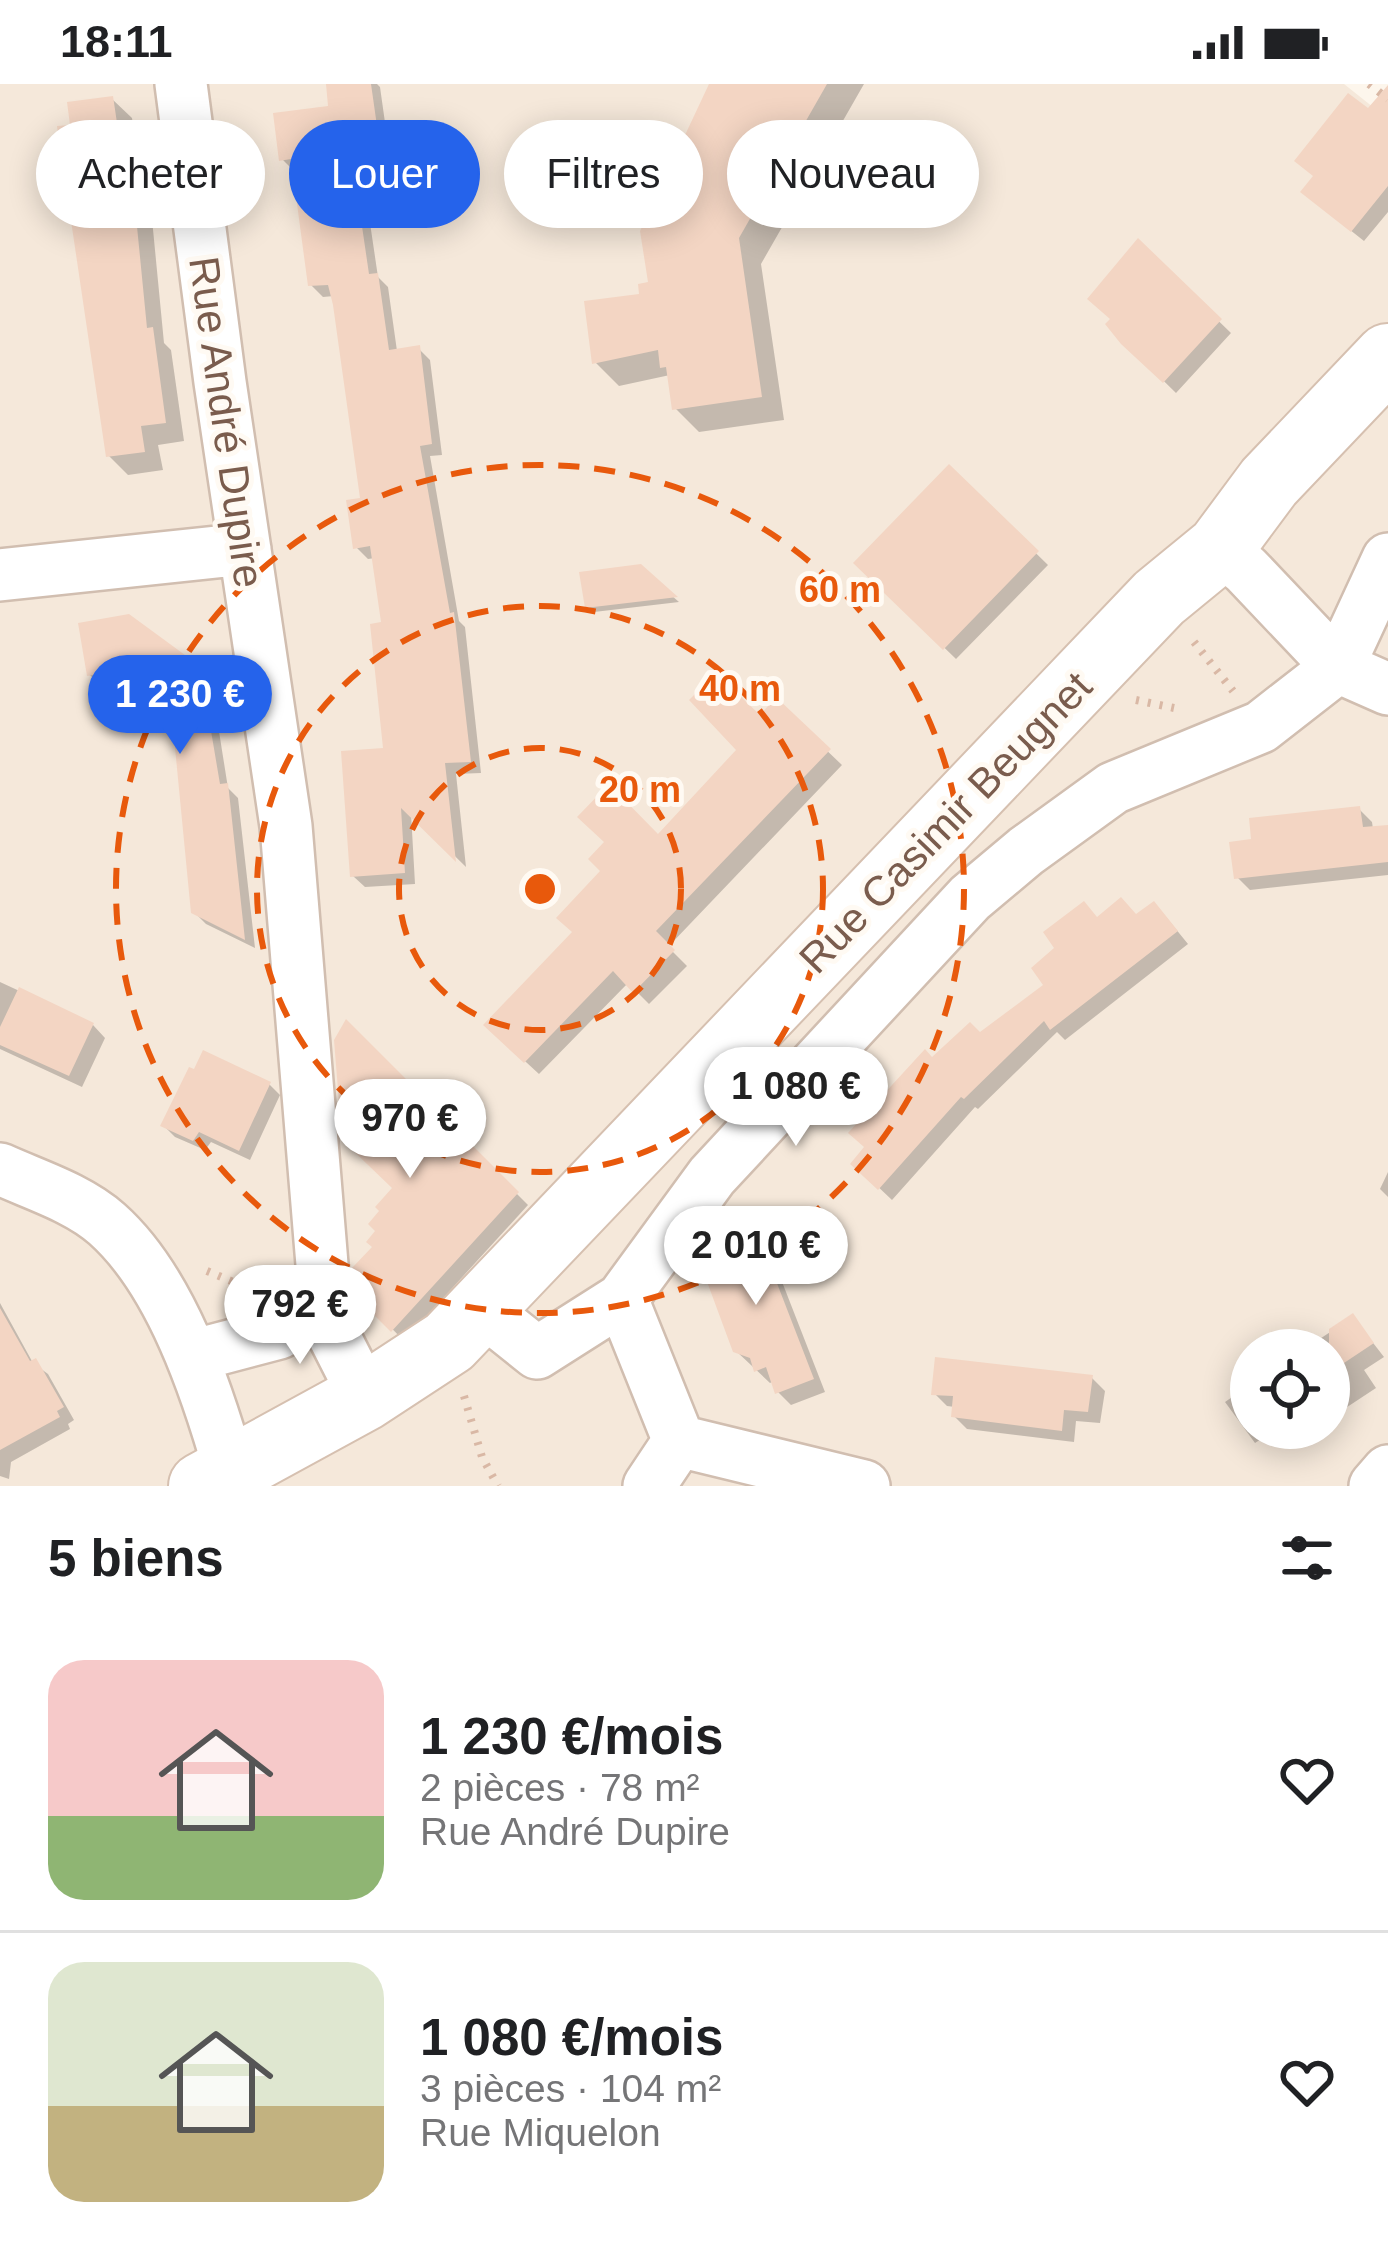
<!DOCTYPE html>
<html lang="fr">
<head>
<meta charset="utf-8">
<style>
  :root { --surface:#fff; --page:#f6f6f6; --text:#202124; --muted:#757577; --line:#e0e0e0; --accent:#2563eb }
  body { margin:0; font-family:Helvetica,sans-serif; background:var(--page); color:var(--text); height:100vh; display:flex; flex-direction:column; font-size:45px; white-space:nowrap }
  * { box-sizing:border-box; margin:0 }
  p { font-size:39px; color:var(--muted) }
  .icon { flex:none; width:66px; height:66px; fill:none; stroke:currentColor; stroke-width:2; stroke-linecap:round; stroke-linejoin:round }
  .map { position:relative; height:1402px; overflow:hidden }
  .sheet { display:flex; flex-direction:column; background:var(--surface); flex:1 }
  .sheet>* { flex:none }
  .top-card { position:absolute; left:36px; top:36px; width:1317px; height:108px; display:flex; gap:24px }
  .buttons { position:absolute; left:1230px; top:1245px; display:grid; gap:24px }
  .buttons a { display:grid; place-items:center; width:120px; height:120px; border-radius:50%; background:var(--surface); box-shadow:0 6px 30px #0003; font-size:60px }
  .price { position:absolute; translate:-50% -102px; padding:0 27px; border-radius:42px; background:#fff; color:#222; font-size:39px; line-height:78px; filter:drop-shadow(0 3px 6px #0008) }
  .price::after { content:''; position:absolute; left:50%; top:72px; width:36px; height:27px; margin-left:-18px; background:inherit; clip-path:polygon(0 0,100% 0,50% 100%) }
  .price.on { background:var(--accent); color:#fff }
  ul { padding:0; list-style:none }
  li { display:flex; align-items:center; gap:36px; height:300px; padding:0 48px }
  li+li { border-top:3px solid var(--line) }
  li span { display:grid; place-items:center; flex:none; width:336px; height:240px; border-radius:36px; color:#555 }
  li>.icon { margin-inline-start:auto }
  span .icon { width:144px; height:144px; fill:#fffc; stroke-width:1 }
  li b { font-size:51px }
  h2 { display:flex; justify-content:space-between; align-items:center; height:144px; padding:0 48px; font-size:51px }
  .pill { padding:0 42px; border-radius:54px; background:var(--surface); box-shadow:0 6px 30px #0003; font-size:42px; line-height:108px }
  .pill.on { background:var(--accent); color:#fff }
  .status { display:flex; justify-content:space-between; align-items:center; height:84px; padding:0 60px; background:var(--surface); direction:ltr }
  .status svg { height:33px; fill:currentColor }
  .map>svg:first-child { display:block }
</style>
</head>
<body>
<div class="status"><b>18:11</b><svg viewBox="0 0 49 12"><path d="M0 12V9h3v3zM5 12V6h3v6zM10 12V3h3v9zM15 12V0h3v12zM26 1h20v11H26zM47 4h2v5h-2z"/></svg></div>
<div class="map">
<svg width="1388" height="1402" viewBox="0 0 1388 1402">
  <rect width="100%" height="100%" fill="#fdf6ec"/>
  <!-- residential -->
  <path fill="#f5e8da" fill-rule="evenodd" d="M0 0H1344L1388 35V1402H0ZM1251 1266H1329V1344H1251Z"/>
  <!-- shadow -->
  <path fill="#0003" d="M329 0H377L380 3 390 74 361 78 378 193 388 203 397 267 418 264 430 276 442 371 430 372 459 537 465 543 481 689 456 690 466 783 411 729 415 800 365 803 353 792 387 667 384 541 375 474 368 475 356 463 363 417 334 212 323 213 311 201 294 87 282 75 331 25Z
    M713 0H864L761 180 784 336 699 348 675 324 670 291 619 302 595 278 651 201Z
    M112 15 132 34 146 128 152 135 164 259 171 266 184 357 158 361 163 386 128 391 109 372Z
    M1388 39V128L1364 157 1316 119Z
    M1138 159 1231 249 1176 309 1124 258Z
    M949 384 1048 481 956 575 857 479Z
    M640 484 679 518 594 528 588 522Z
    M82 541 199 584 211 597 228 704 238 714 255 864 206 840 194 828 177 654 172 655 161 644 155 606 142 596 101 602 89 590Z
    M776 618 842 681 668 863 687 882 649 920 628 899 539 990 501 955 576 849 740 666Z
    M1359 725 1372 738 1373 745 1388 746V791L1250 806 1237 793Z
    M1166 833 1188 860 1065 956 1057 948 978 1025 975 1023 892 1116 854 1080 932 977 979 952 1047 901 1098 836Z
    M0 898 93 941 105 954 82 1003 0 965Z
    M346 940 528 1121 404 1257 364 1216 376 1163 396 1104Z
    M269 1000 280 1011 250 1076 211 1058 205 1066 175 1053 164 1042Z
    M1388 1088V1113L1380 1105Z
    M750 1136 763 1149 825 1308 791 1321 778 1308 774 1297 770 1299 735 1266 721 1193Z
    M0 1219 33 1279 48 1290 74 1336 68 1340 70 1345 11 1378 9 1395 0 1392Z
    M1353 1233 1384 1273 1364 1286 1376 1304 1329 1335V1266H1303Z
    M1092 1294 1105 1307 1100 1339 1076 1337 1074 1358 967 1345 954 1332 955 1323 947 1322 934 1309Z
    M1251 1300V1344H1315L1286 1363 1272 1348 1255 1359 1225 1318Z"/>
  <!-- building -->
  <path fill="#f3d5c3" d="M326 0H371L380 63 351 67 369 190 378 189 389 266 420 261 432 360 420 362 450 529 454 528 471 678 445 679 456 778 401 724 405 789 350 793 341 667 383 664 370 540 381 538 370 462 353 465 346 416 360 414 333 221 328 201 308 202 291 75 279 77 273 29 328 22Z
    M709 0H827L739 154 762 313 672 326 666 283 660 284 658 266 592 280 584 217 639 210 638 200 648 198 640 147Z
    M1388 1V102L1351 148 1300 108 1313 92 1294 77 1348 9 1368 24Z
    M113 12 128 113 134 112 147 244 153 243 166 339 141 342 145 368 106 373 57 42 70 41 67 18Z
    M1138 154 1222 235 1163 299 1121 260 1105 240 1110 235 1087 215Z
    M949 380 1039 467 943 566 853 479Z
    M641 480 678 513 585 524 579 488Z
    M129 530 200 582 220 700 228 699 245 856 191 829 173 643 158 645 152 606 128 586 87 592 78 539Z
    M716 589 760 631 776 613 831 665 656 847 675 866 633 909 613 887 524 979 483 941 572 848 556 834 600 787 588 775 604 758 577 733 609 700 658 750 736 666 689 616Z
    M1360 722 1363 743 1388 741V778L1234 795 1229 758 1251 755 1249 734Z
    M1121 813 1136 830 1154 817 1178 847 1050 946 1044 937 964 1015 961 1013 878 1106 850 1080 864 1063 848 1049 925 965 932 973 970 938 980 948 1043 901 1031 884 1054 864 1043 848 1084 817 1097 833Z
    M19 903 94 939 69 992 0 961V943Z
    M346 935 519 1108 391 1248 361 1218 354 1202 352 1184 372 1163 366 1158 375 1147 368 1140 379 1127 375 1123 392 1104 342 1056 334 956Z
    M203 966 271 998 239 1067 199 1048 193 1057 160 1042 189 983 194 985Z
    M751 1132 814 1295 775 1310 766 1283 754 1288 750 1274 733 1268 706 1195 717 1191 713 1179 725 1174 715 1146Z
    M0 1224 30 1277 36 1274 64 1323 57 1327 60 1333 0 1366Z
    M1353 1229 1374 1259 1329 1289V1245Z
    M935 1273 1093 1291 1088 1328 1064 1326 1062 1347 951 1333 953 1312 931 1311Z"/>
  <g fill="none" stroke-linecap="round" stroke-linejoin="round">
    <!-- street casing -->
    <g stroke="#d1beb0" stroke-width="56">
      <path id="street" d="M181 0 220 298 286 742 325 1217 333 1250 365 1313
        M1220 464 1246 486 1338 583 1388 605
        M0 491 245 465
        M0 1085C35 1101 78 1114 107 1140 171 1197 207 1306 230 1387
        M482 1225 537 1269 622 1215
        M192 1272 279 1249 325 1217
        M649 1402 679 1357
        M864 1402 679 1357 622 1215 712 1092 970 814 1026 767 1113 704 1261 643 1338 583 1388 475
        M1375 1402 1388 1387"/>
    </g>
    <!-- secondary casing -->
    <g stroke="#d6c0b0" stroke-width="70">
      <path id="secondary" d="M202 1402 365 1313 449 1258 1159 514 1220 464 1269 398 1388 273"/>
    </g>
    <!-- path -->
    <path stroke="#d9b8a5" stroke-width="8" stroke-dasharray="3 9" stroke-linecap="butt" d="M1369 0 1388 15
      M1194 558 1233 607
      M1136 616 1174 624
      M207 1187 248 1204
      M464 1312 482 1373 498 1402"/>
    <!-- street -->
    <use href="#street" stroke="#fff" stroke-width="51"/>
    <!-- secondary -->
    <use href="#secondary" stroke="#fff" stroke-width="66"/>
  </g>
  <!-- distance rings -->
  <g fill="none" stroke="#e8590c" stroke-width="6" stroke-dasharray="21 15">
    <circle cx="540" cy="805" r="141"/>
    <circle cx="540" cy="805" r="283"/>
    <circle cx="540" cy="805" r="424"/>
  </g>
  <g text-anchor="middle" stroke-width="10" stroke-linejoin="round" paint-order="stroke">
    <!-- street labels -->
    <g font-size="42" fill="#7a5c4d" stroke="#fffaf3">
      <text transform="translate(227 338) rotate(82)" y="15">Rue André Dupire</text>
      <text transform="translate(945 738) rotate(-46)" y="15">Rue Casimir Beugnet</text>
    </g>
  </g>
  <circle cx="540" cy="805" r="18" fill="#e8590c" stroke="#fffaf3" stroke-width="6"/>
  <g font-size="36" text-anchor="middle" font-weight="bold" fill="#e8590c" stroke="#fffaf3" stroke-width="10" stroke-linejoin="round" paint-order="stroke">
    <text x="840" y="518">60 m</text>
    <text x="740" y="617">40 m</text>
    <text x="640" y="718">20 m</text>
  </g>
</svg>
<div class="buttons">
<a><svg class="icon" aria-label="locate" viewBox="0 0 24 24"><circle cx="12" cy="12" r="6"/><path d="M12 2v4M12 18v4M2 12h4M18 12h4"/></svg></a>
</div>
<b class="price on" style="left:180px;top:673px">1 230 €</b>
<b class="price" style="left:796px;top:1065px">1 080 €</b>
<b class="price" style="left:410px;top:1097px">970 €</b>
<b class="price" style="left:756px;top:1224px">2 010 €</b>
<b class="price" style="left:300px;top:1283px">792 €</b>
<div class="top-card">
<a class="pill">Acheter</a>
<a class="pill on">Louer</a>
<a class="pill">Filtres</a>
<a class="pill">Nouveau</a>
</div>
</div>
<section class="sheet">
<h2>5 biens<svg class="icon" aria-label="filters" viewBox="0 0 24 24"><path d="M4 7h16M4 17h16"/><circle cx="9" cy="7" r="2"/><circle cx="15" cy="17" r="2"/></svg></h2>
<ul>
<li><span style="background:linear-gradient(#f6c9c9 65%,#8fb573 0)"><svg class="icon" aria-label="home" viewBox="0 0 24 24"><path d="M3 11l9-7 9 7M6 9v11h12V9"/></svg></span><div><b>1 230 €/mois</b><p>2 pièces · 78 m²</p><p>Rue André Dupire</p></div><svg class="icon" aria-label="heart" viewBox="0 0 24 24"><path d="M12 20l-8-8c-3-5 5-10 8-4 3-6 11-1 8 4z"/></svg></li>
<li><span style="background:linear-gradient(#dfe7d0 60%,#c2b280 0)"><svg class="icon" aria-label="home" viewBox="0 0 24 24"><path d="M3 11l9-7 9 7M6 9v11h12V9"/></svg></span><div><b>1 080 €/mois</b><p>3 pièces · 104 m²</p><p>Rue Miquelon</p></div><svg class="icon" aria-label="heart" viewBox="0 0 24 24"><path d="M12 20l-8-8c-3-5 5-10 8-4 3-6 11-1 8 4z"/></svg></li>
</ul>
</section>
</body>
</html>
